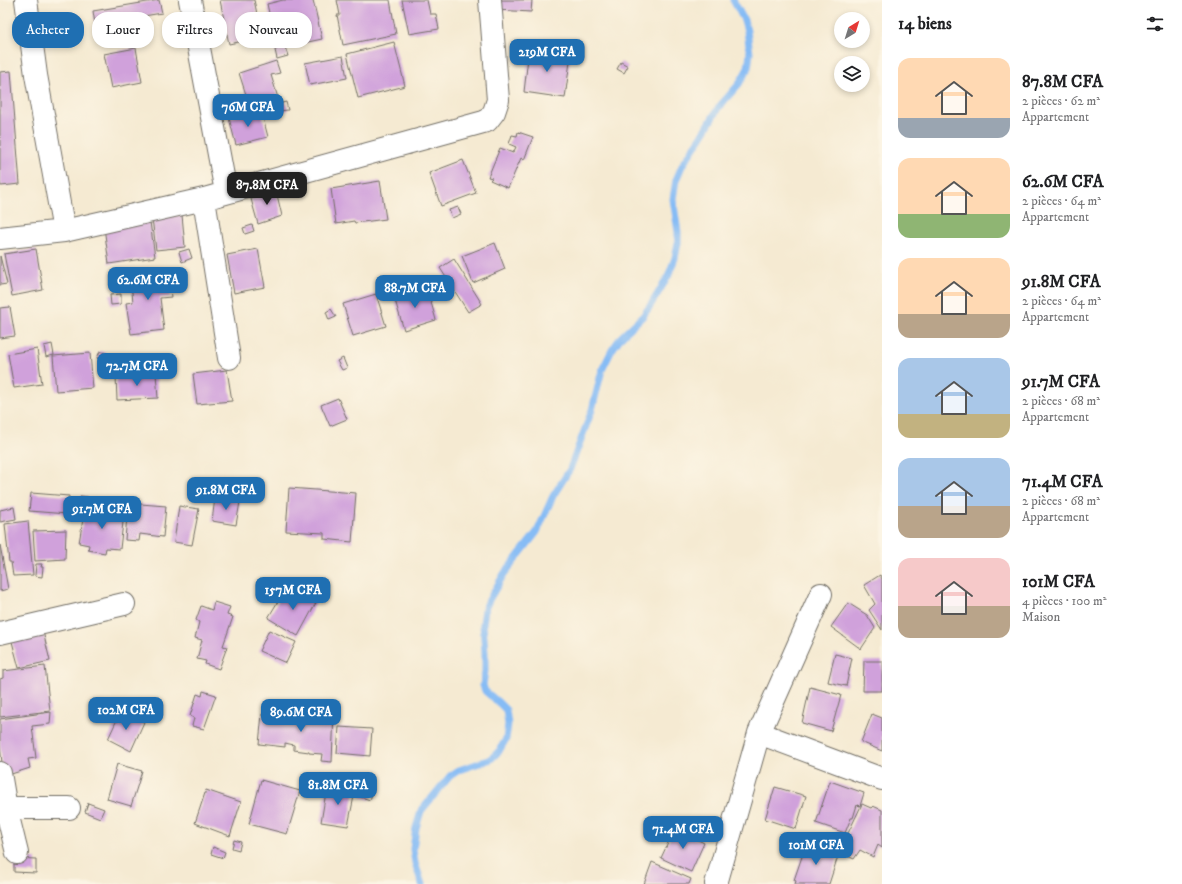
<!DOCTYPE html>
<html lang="fr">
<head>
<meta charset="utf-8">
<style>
  :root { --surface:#fff; --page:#f6f6f6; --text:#202124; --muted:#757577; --accent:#1f6fb2 }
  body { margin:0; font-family:"IM FELL DW Pica",serif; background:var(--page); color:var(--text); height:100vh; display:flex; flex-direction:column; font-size:15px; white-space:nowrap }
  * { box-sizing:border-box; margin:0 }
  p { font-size:13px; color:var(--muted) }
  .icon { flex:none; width:22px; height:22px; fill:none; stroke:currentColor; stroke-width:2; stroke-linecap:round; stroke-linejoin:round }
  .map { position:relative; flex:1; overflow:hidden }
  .details { display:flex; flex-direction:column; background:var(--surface); width:300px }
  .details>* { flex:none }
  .top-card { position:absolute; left:12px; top:12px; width:380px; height:36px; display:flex; gap:8px }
  .needle { width:26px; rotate:38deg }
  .controls { position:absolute; left:834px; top:12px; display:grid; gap:8px }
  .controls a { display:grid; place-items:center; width:36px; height:36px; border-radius:50%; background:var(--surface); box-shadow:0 2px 6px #0003; font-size:20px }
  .price { position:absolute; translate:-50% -34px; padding:0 9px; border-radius:8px; background:var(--accent); color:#fff; font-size:13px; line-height:26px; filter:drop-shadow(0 1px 2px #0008) }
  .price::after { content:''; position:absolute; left:50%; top:24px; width:12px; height:9px; margin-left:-6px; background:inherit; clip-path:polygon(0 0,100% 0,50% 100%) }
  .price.active { background:#222; color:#fff }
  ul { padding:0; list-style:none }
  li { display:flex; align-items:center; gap:12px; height:100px; padding:0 16px }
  li span { display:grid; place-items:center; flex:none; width:112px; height:80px; border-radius:12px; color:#555 }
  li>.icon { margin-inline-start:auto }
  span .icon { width:48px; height:48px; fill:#fffc; stroke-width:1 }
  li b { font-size:17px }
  h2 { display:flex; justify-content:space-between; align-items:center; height:48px; padding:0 16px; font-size:17px }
  .tag { padding:0 14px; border-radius:16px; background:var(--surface); box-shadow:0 2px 6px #0003; font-size:14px; line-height:36px }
  .tag.active { background:var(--accent); color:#fff }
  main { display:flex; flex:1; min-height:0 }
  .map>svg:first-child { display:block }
</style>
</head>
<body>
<main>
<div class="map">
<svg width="882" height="884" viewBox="0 0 882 884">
  <rect width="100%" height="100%" fill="#fcf5e5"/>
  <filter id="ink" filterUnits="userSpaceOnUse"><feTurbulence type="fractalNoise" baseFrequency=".025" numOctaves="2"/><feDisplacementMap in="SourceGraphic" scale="8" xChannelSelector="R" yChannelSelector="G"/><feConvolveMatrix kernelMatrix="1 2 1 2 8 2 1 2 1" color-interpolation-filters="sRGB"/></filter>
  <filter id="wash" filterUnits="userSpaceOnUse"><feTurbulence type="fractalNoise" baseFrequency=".012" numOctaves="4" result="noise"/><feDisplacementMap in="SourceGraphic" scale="16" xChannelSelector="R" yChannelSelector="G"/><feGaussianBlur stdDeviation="0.9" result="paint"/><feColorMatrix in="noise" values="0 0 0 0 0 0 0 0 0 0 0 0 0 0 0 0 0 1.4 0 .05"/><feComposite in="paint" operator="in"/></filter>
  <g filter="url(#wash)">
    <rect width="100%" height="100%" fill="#f5ead2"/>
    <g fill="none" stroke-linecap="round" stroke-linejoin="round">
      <!-- stream -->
      <path stroke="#86bcf5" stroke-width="7" d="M422 884 415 863 413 849 416 828 421 811 450 776 459 770 491 759 499 751 506 739 508 724 506 710 498 702 485 691 483 685 485 671V653L483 624 485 609 489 600 504 574 537 532 553 496 570 469 592 410 602 370 612 350 621 337 643 316 650 306 668 277 675 258 678 243V232L673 199 676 180 682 166 705 131 718 108 739 84 748 68 750 53 747 31 744 20 733 0"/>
    </g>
    <g id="blocks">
      <!-- building -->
      <path fill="#d0a1db" d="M159 0 162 13 95 24 93 11Z
        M220 0H254L262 37 229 44Z
        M283 0H313L322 39 285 47 288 56 277 59 275 50 277 49 267 4Z
        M337 0H390L396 34 343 45 337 15H340Z
        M402 0H427L430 14H436L439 29 409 34Z
        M498 0H532L531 12 497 10Z
        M394 42 405 86 358 98 347 54Z
        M136 48 142 82 111 88 104 54Z
        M529 49 571 54 565 98 524 92Z
        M343 56 347 78 310 85 305 63Z
        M276 61 280 73 271 75 278 98 250 107 239 73Z
        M621 62 628 66 624 73 617 69Z
        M11 71 20 184 1 186 0 183V72Z
        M286 102 288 110 279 111 278 104Z
        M261 110 268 137 236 145 229 118Z
        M518 132 533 137 524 160 521 158 508 188 490 180 492 178 488 177 500 148 513 153 516 147 509 144 512 135 517 136Z
        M463 160 476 193 441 206 429 173Z
        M380 181 386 219 355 223 354 221 336 224 331 189Z
        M274 182 282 216 258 224 251 199 262 196V194Z
        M458 207 461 214 452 218 449 210Z
        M182 215 185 247 156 250 152 218Z
        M150 222 155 257 109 264 104 227Z
        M252 225 254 231 245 234 243 228Z
        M495 243 505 269 473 283 462 256Z
        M36 249 43 290 12 296 4 254Z
        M189 249 192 258 182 262 179 252Z
        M258 249 265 287 234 293 227 255Z
        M0 256 7 284 0 285Z
        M454 259 482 304 468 312 440 268Z
        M167 268 171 297 160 298 164 330 131 334 126 303 133 302 130 274Z
        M437 284 438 288H442L443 293 439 294 440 297 435 298 431 285Z
        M427 288 436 320 404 330 394 297Z
        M121 294V304L111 305 110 295Z
        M376 294 386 326 353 336 343 304Z
        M10 307 15 336 0 338V308Z
        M331 309 336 317 329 320 326 312Z
        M52 344 54 355 46 357 44 346Z
        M37 349 42 384 14 388 8 354Z
        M100 351 112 356 109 363 97 358Z
        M90 353 93 388 56 391 53 356Z
        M343 358 347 368 342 370 337 361Z
        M227 370 232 401 197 404 193 374Z
        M156 374 158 398 117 400 116 376Z
        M338 398 347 419 330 426 321 405Z
        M289 488 356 493 352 542 324 539V533L286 531Z
        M222 489 232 491 231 497 221 496Z
        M31 493 69 496 67 514 29 511Z
        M81 496 88 497 86 507 79 506Z
        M215 498 240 502 236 525 212 521Z
        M128 503 166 506 163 537 140 534 139 541 125 540Z
        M179 506 199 509 192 545 174 542Z
        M14 507 16 519 0 522V510Z
        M85 507 124 513 120 549 106 548 105 553 88 550 89 545 79 543Z
        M28 521 33 575 13 576 11 562H9L5 524Z
        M66 530 65 559 35 561 33 531Z
        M0 545 8 589 0 591Z
        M36 564H42L41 567H43L42 577 35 576Z
        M880 575 882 579V630L869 610 875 604 864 585Z
        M301 589 318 599 298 636 268 618 283 593 295 599Z
        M214 602 230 607 227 615 233 617 223 646 227 647 219 669 205 664 206 661 197 659 202 640 195 638 199 622 196 620 201 606 212 610Z
        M848 603 867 615 875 628 861 649 831 627Z
        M42 627 50 661 19 668 10 634Z
        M269 630 296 642 286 663 259 651Z
        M835 654 852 658 846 686 828 682Z
        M864 661H882V691H863Z
        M45 666 50 711 0 717V679L3 678V671Z
        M810 687 841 695 831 731 802 723Z
        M203 691 216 695 204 729 192 726 194 718 190 716 197 694 202 696Z
        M311 710 334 711 332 762 321 761 322 754 309 753V752L294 750V745L285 743V747L259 744 262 714 310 720Z
        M121 711 144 722 131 751 108 739Z
        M51 712 50 724 32 726 36 758 28 759 30 768 2 777V763L0 745V719Z
        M872 714 882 718V751L861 742Z
        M339 727 372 729 370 756 337 753Z
        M117 764 142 771 131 806 107 799Z
        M261 780 300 791 287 834 249 824Z
        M830 781 864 793 860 806 857 805 853 818H851L845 833 816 823Z
        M327 786 355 791 348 826 321 822Z
        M775 787 806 796 796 829 765 819Z
        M206 790 241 802 230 836 195 823Z
        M363 791 372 794 370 800 361 797Z
        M88 803 104 809 100 818 85 812Z
        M862 804 871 808 873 806 882 810V848L878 845 873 857 860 850 854 859 839 852Z
        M675 828 704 843 691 872 661 858Z
        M234 840 241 842 239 850 232 848Z
        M807 842 839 853 829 884H795L796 881 794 880Z
        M213 847 225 852 223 858 211 854Z
        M14 858 36 859V873L14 872Z
        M652 862 691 879 689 884H644Z"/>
    </g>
  </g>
  <g filter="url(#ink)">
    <use href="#blocks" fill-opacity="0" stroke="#726e65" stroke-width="1"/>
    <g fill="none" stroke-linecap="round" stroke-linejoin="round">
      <!-- minor casing -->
      <g stroke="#726e65" stroke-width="24">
        <path id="minor" d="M26 0 36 75 64 231
          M190 0 226 192
          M204 199 229 358
          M0 238 64 231 204 199 487 121 494 112 498 100 490 0
          M0 633 124 604
          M759 733 882 779
          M0 773 6 808 17 853
          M0 808H69
          M716 884 759 733 821 594"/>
      </g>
      <!-- minor -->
      <use href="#minor" stroke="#fff" stroke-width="22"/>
    </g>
  </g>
</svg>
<div class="controls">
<a><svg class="needle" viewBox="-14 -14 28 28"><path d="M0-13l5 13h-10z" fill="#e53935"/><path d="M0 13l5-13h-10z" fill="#757577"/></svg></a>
<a><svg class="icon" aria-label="layers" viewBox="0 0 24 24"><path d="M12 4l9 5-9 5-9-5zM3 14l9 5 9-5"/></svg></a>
</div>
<b class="price" style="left:547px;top:73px">219M CFA</b>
<b class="price" style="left:248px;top:128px">76M CFA</b>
<b class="price active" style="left:267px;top:206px">87.8M CFA</b>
<b class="price" style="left:148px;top:301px">62.6M CFA</b>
<b class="price" style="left:415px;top:309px">88.7M CFA</b>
<b class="price" style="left:137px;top:387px">72.7M CFA</b>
<b class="price" style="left:226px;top:511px">91.8M CFA</b>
<b class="price" style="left:102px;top:530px">91.7M CFA</b>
<b class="price" style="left:293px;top:611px">157M CFA</b>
<b class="price" style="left:126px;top:731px">102M CFA</b>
<b class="price" style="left:301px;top:733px">89.6M CFA</b>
<b class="price" style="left:338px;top:806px">81.8M CFA</b>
<b class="price" style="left:683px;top:850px">71.4M CFA</b>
<b class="price" style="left:816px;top:866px">101M CFA</b>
<div class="top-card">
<a class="tag active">Acheter</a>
<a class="tag">Louer</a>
<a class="tag">Filtres</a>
<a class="tag">Nouveau</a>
</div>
</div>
<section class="details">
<h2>14 biens<svg class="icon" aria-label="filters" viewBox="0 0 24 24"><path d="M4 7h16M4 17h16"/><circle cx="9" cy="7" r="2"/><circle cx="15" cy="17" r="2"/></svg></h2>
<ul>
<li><span style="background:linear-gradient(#ffd9b3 75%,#9aa5b1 0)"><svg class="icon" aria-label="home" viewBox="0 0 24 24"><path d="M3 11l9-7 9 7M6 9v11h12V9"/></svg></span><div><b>87.8M CFA</b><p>2 pièces · 62 m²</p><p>Appartement</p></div></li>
<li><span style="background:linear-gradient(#ffd9b3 70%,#8fb573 0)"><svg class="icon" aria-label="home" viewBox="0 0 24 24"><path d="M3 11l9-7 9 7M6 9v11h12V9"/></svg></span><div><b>62.6M CFA</b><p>2 pièces · 64 m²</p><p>Appartement</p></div></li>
<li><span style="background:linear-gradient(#ffd9b3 70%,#b9a48a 0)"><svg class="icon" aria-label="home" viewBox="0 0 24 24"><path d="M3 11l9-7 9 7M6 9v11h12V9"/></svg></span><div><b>91.8M CFA</b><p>2 pièces · 64 m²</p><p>Appartement</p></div></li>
<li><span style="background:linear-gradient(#a9c7e8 70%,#c2b280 0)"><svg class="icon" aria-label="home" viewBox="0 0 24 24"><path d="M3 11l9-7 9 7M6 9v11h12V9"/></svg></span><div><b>91.7M CFA</b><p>2 pièces · 68 m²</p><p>Appartement</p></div></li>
<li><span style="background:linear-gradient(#a9c7e8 60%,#b9a48a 0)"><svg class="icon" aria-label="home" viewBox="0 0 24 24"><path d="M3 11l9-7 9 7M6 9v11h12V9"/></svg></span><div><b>71.4M CFA</b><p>2 pièces · 68 m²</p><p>Appartement</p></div></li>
<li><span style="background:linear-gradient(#f6c9c9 60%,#b9a48a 0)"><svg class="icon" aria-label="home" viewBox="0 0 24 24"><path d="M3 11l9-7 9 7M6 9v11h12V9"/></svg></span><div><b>101M CFA</b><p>4 pièces · 100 m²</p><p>Maison</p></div></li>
</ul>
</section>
</main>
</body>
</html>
